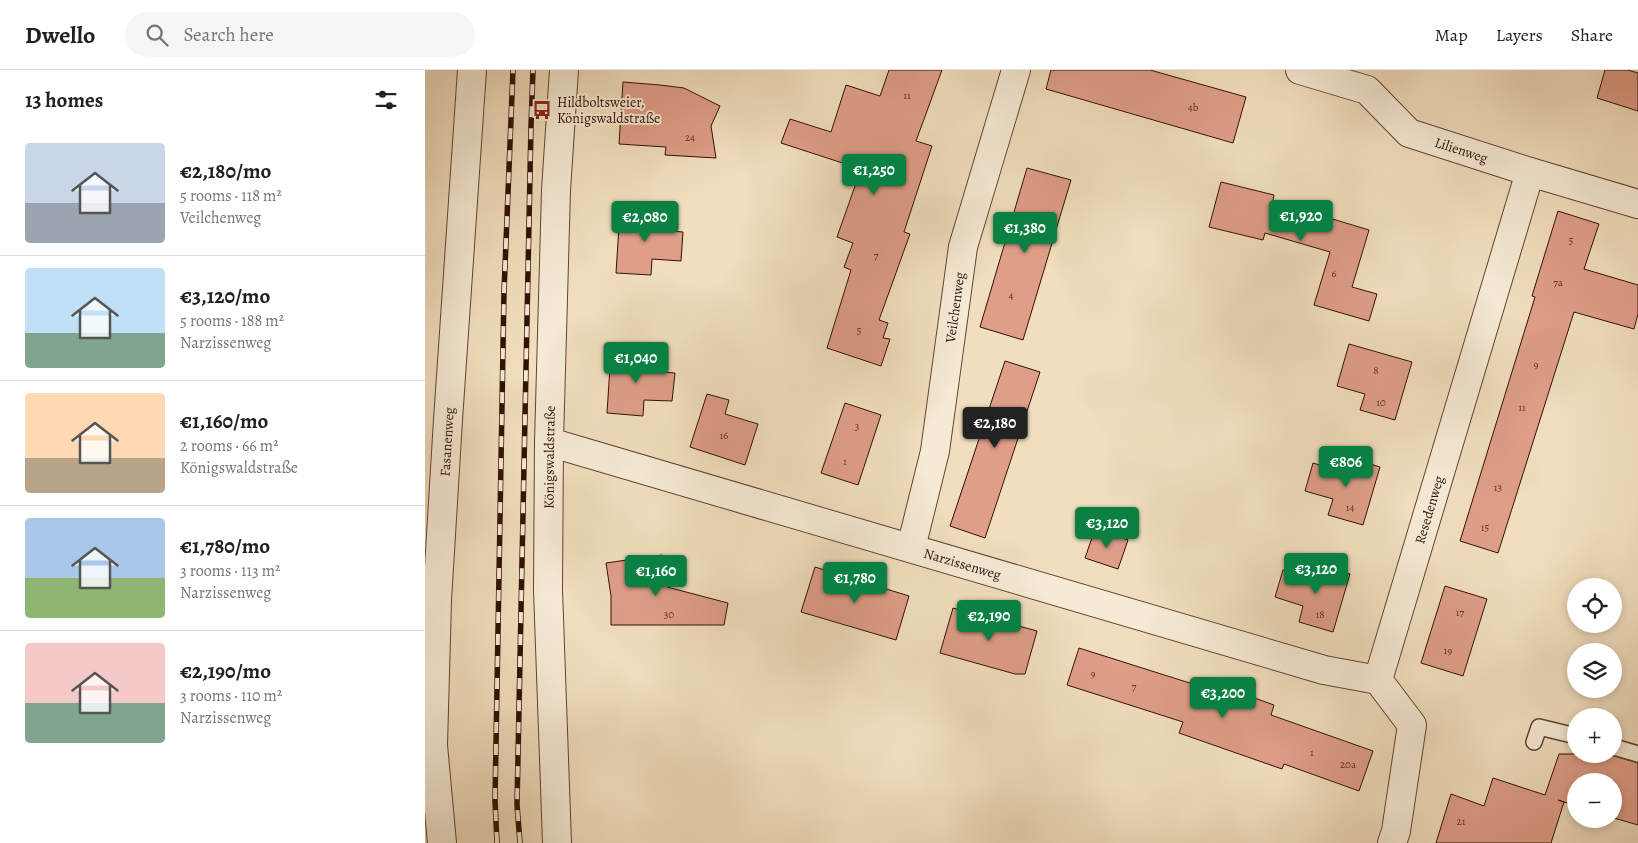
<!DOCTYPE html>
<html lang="en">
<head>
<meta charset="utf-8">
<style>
  :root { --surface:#fff; --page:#f6f6f6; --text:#202124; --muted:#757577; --line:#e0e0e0; --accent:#0b8043 }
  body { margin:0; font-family:Alegreya,serif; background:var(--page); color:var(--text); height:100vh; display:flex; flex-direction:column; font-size:19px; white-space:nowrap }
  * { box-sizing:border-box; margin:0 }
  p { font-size:16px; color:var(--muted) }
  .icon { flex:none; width:28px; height:28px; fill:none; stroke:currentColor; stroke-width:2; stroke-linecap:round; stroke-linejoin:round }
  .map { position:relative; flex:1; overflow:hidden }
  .details { display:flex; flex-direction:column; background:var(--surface); width:425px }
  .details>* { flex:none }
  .buttons { position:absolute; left:1142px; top:508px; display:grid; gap:10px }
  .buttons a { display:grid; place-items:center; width:55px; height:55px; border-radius:50%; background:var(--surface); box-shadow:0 2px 8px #0003; font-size:25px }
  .price { position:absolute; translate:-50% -42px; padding:0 11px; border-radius:5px; background:var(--accent); color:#fff; font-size:16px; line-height:32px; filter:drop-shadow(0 1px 2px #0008) }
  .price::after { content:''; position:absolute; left:50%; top:30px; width:15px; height:11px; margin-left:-8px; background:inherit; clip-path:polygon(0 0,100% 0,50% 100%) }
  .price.on { background:#222; color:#fff }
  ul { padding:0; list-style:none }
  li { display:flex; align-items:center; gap:15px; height:125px; padding:0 25px }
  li+li { border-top:1px solid var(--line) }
  li span { display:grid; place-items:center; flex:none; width:140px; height:100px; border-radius:5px; color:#555 }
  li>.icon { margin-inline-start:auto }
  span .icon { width:60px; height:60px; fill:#fffc; stroke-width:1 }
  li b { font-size:21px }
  h2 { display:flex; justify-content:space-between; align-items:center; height:60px; padding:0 25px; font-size:21px }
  header { display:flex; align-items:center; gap:30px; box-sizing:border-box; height:70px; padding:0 25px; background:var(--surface); border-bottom:1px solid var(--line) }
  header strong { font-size:24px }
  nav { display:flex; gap:28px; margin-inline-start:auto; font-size:18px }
  .search { width:350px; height:45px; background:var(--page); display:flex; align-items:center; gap:12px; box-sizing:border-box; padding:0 18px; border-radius:28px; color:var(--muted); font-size:19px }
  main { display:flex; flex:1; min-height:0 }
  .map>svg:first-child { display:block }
</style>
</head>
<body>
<header>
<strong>Dwello</strong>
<div class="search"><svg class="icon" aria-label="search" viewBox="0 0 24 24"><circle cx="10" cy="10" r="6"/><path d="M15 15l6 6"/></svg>Search here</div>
<nav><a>Map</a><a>Layers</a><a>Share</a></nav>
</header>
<main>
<section class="details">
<h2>13 homes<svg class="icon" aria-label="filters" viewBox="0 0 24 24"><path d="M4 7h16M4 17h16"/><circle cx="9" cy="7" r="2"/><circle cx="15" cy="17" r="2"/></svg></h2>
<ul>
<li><span style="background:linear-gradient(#c9d6e8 60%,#9aa5b1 0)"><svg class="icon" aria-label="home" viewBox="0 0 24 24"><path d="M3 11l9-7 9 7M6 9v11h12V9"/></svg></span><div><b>€2,180/mo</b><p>5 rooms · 118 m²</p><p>Veilchenweg</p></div></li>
<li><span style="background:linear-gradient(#bfe0f5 65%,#7fa58c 0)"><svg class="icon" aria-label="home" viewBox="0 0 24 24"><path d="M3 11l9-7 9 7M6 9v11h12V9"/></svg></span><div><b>€3,120/mo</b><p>5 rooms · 188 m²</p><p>Narzissenweg</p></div></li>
<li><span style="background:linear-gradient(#ffd9b3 65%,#b9a48a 0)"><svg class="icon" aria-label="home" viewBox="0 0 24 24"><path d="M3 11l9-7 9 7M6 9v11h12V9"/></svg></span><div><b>€1,160/mo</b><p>2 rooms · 66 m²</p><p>Königswaldstraße</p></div></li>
<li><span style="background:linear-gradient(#a9c7e8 60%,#8fb573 0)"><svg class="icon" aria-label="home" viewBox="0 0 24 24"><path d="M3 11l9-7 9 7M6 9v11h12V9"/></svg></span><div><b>€1,780/mo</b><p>3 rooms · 113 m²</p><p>Narzissenweg</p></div></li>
<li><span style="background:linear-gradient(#f6c9c9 60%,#7fa58c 0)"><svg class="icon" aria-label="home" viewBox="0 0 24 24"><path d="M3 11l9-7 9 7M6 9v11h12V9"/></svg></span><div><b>€2,190/mo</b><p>3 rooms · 110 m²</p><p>Narzissenweg</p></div></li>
</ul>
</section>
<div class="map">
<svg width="1213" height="773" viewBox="0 0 1213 773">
  <rect width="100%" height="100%" fill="#f1debe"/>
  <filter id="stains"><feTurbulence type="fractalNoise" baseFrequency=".004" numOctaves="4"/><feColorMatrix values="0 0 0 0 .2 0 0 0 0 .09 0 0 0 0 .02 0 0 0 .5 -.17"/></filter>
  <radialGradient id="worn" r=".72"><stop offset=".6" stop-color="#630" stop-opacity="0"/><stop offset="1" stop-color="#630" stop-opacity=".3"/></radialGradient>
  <!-- building -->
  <path fill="#df9e88" stroke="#321104" d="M464 0H517L491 71 507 76 479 162 485 164 454 250 463 253 458 268 465 269 456 296 402 278 426 200 419 197 428 173 412 167 436 99 356 73 365 49 406 62 421 15 455 26Z
    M626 0H725L821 27 808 73 621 19Z
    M1180 0H1203L1213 3V41L1172 28Z
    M198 12 235 15 259 18 295 36 286 56 291 88 240 85 241 77 194 74Z
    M602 98 646 110 598 270 555 257Z
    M796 112 849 125 848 131 944 160 927 217 952 224 944 251 889 235 905 182 840 163 838 170 784 157Z
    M195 141 233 143 231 160 258 162 256 191 227 189 226 205 191 203Z
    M1133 141 1174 154 1159 199 1213 215V244L1209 259 1149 242 1073 483 1035 471 1110 227 1107 226Z
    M924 274 987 292 970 350 935 340 940 324 912 316Z
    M186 282 224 284 223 301 250 303 247 331 219 330 218 346 182 343Z
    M580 291 615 302 560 468 525 456Z
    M282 324 304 330 300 344 333 354 320 395 265 377Z
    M420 333 456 345 433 415 396 403Z
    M923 387 955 397 938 455 903 445 908 429 880 421 888 393 918 402Z
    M670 459 703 470 693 499 660 488Z
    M237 485 242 517 303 533 299 555H186V526L181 493Z
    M893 494 925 504 908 562 874 552 878 536 850 527 858 500 889 509Z
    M390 497 484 526 471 570 376 542Z
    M1020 516 1062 529 1038 606 996 593Z
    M528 538 612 561 600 604H590L515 583Z
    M654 578 771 615 774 608 849 635 846 645 948 681 934 721 859 694 857 699 754 663 758 652 642 615Z
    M1134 684H1183L1213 693V755L1189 748V711H1151V736L1133 730 1139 732 1126 773H1011L1026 724 1059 736 1068 708 1120 725Z"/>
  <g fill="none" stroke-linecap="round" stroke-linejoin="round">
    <!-- service casing -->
    <g stroke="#624432" stroke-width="18">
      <path id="service" d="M1109 672 1114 657 1151 666
        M1189 677 1213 684"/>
    </g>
    <!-- minor casing -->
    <g stroke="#624432" stroke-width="30">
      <g id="minor">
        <path id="s1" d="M875 0 942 20 984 63 1105 102 1213 134"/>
        <path id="s2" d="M124 372 899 600 953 610"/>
        <path id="s3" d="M486 478 510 381 538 177 591 0"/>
        <path id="s4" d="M17 773 8 675 12 530 23 350 47 0"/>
        <path id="s5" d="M132 773 123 520 124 372 131 120 139 0"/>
        <path id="s6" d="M967 773 971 761 987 655 953 610 1105 102"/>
      </g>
    </g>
    <!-- service -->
    <use href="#service" stroke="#f6ead5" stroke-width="15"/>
    <!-- minor -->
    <use href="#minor" stroke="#f6ead5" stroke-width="28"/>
    <!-- rail casing -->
    <g stroke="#321104" stroke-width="5.5">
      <path id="rail" d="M72 773 70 731 79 222 88 0
        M95 773 92 735 106 56 108 0"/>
    </g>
    <!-- rail -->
    <use href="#rail" stroke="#f6ead5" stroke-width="4" stroke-dasharray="11" stroke-linecap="butt"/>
  </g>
  <!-- icons -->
  <defs>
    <g id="bus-bare" transform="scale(1.5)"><path d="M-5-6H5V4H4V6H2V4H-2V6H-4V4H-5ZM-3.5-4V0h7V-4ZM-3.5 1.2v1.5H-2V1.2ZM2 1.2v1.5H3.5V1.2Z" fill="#8f2418" stroke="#f6ead5" stroke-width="2.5" paint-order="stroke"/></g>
  </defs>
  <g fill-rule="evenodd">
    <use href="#bus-bare" x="117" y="40"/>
  </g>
  <g text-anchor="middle" stroke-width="4" stroke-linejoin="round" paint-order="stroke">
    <!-- number labels -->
    <g font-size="11" fill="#5d3425">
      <text x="482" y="29">11</text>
      <text x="768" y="41">4b</text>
      <text x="265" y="71">24</text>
      <text x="1146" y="174">5</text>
      <text x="451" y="189">7</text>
      <text x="909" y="207">6</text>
      <text x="1133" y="216">7a</text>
      <text x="586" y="229">4</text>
      <text x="434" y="264">5</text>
      <text x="1111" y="298">9</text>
      <text x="951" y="304">8</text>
      <text x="956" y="336">10</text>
      <text x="1097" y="341">11</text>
      <text x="432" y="360">3</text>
      <text x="299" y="369">16</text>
      <text x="420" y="395">1</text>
      <text x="1073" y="421">13</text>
      <text x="925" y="441">14</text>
      <text x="1060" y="461">15</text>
      <text x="1035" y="546">17</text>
      <text x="244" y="548">30</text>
      <text x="895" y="548">18</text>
      <text x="1023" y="584">19</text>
      <text x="668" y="607">9</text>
      <text x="709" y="620">7</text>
      <text x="887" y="686">1</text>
      <text x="923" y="698">20a</text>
      <text x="1036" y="755">21</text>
    </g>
    <!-- poi labels -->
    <g font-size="14" fill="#321104" stroke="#f6ead5" text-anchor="start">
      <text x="132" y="37">Hildboltsweier,<tspan x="132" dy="16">Königswaldstraße</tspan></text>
    </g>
    <!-- street labels -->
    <g font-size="14" fill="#321104" stroke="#f6ead5">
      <text dy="5" stroke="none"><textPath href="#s1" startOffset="185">Lilienweg</textPath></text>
      <text dy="5" stroke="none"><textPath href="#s3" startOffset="245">Veilchenweg</textPath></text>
      <text dy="5" stroke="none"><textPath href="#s4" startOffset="402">Fasanenweg</textPath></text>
      <text dy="5" stroke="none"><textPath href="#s5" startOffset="386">Königswaldstraße</textPath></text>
      <text dy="5" stroke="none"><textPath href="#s6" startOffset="354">Resedenweg</textPath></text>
      <text dy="5" stroke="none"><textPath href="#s2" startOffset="431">Narzissenweg</textPath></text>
    </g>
  </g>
  <rect width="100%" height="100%" filter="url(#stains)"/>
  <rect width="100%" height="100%" fill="url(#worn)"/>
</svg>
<div class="buttons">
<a><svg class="icon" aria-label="locate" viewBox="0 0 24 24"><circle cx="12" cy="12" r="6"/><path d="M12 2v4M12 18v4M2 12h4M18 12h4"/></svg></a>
<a><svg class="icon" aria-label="layers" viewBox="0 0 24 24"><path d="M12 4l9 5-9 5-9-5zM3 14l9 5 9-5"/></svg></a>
<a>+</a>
<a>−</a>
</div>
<b class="price" style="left:449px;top:126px">€1,250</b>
<b class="price" style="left:876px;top:172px">€1,920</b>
<b class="price" style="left:220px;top:173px">€2,080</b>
<b class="price" style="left:600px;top:184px">€1,380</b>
<b class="price" style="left:211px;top:314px">€1,040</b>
<b class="price on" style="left:570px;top:379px">€2,180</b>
<b class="price" style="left:921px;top:418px">€806</b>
<b class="price" style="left:682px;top:479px">€3,120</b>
<b class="price" style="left:891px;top:525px">€3,120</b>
<b class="price" style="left:231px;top:527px">€1,160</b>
<b class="price" style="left:430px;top:534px">€1,780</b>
<b class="price" style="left:564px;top:572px">€2,190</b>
<b class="price" style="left:798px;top:649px">€3,200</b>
</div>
</main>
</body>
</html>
